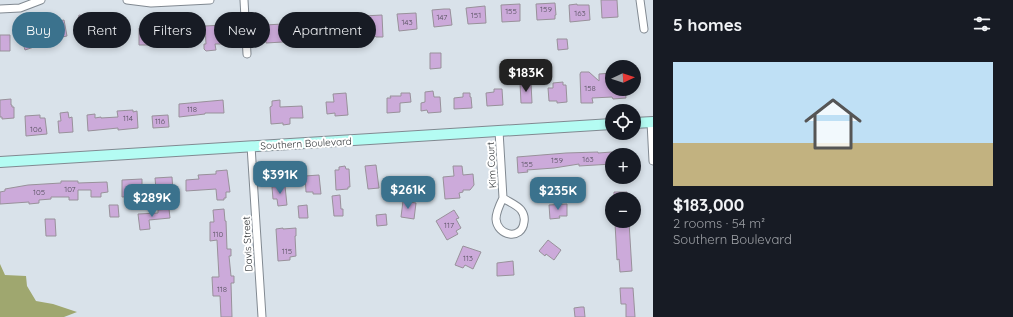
<!DOCTYPE html>
<html lang="en">
<head>
<meta charset="utf-8">
<style>
  :root { --surface:#171b24; --page:#20242c; --text:#f1f3f6; --muted:#9ea1a6; --accent:#3b728d }
  body { margin:0; font-family:Quicksand,sans-serif; background:var(--page); color:var(--text); height:100vh; display:flex; flex-direction:column; font-size:15px; white-space:nowrap }
  * { box-sizing:border-box; margin:0 }
  p { font-size:13px; color:var(--muted) }
  .icon { flex:none; width:22px; height:22px; fill:none; stroke:currentColor; stroke-width:2; stroke-linecap:round; stroke-linejoin:round }
  .map { position:relative; flex:1; overflow:hidden }
  .drawer { display:flex; flex-direction:column; background:var(--surface); width:360px }
  .drawer>* { flex:none }
  .banner { position:absolute; left:12px; top:12px; width:380px; height:36px; display:flex; gap:8px }
  .needle { width:26px; rotate:86deg }
  .tools { position:absolute; left:605px; top:60px; display:grid; gap:8px }
  .tools a { display:grid; place-items:center; width:36px; height:36px; border-radius:50%; background:var(--surface); box-shadow:0 2px 6px #0003; font-size:20px }
  .price { position:absolute; translate:-50% -34px; padding:0 9px; border-radius:8px; background:var(--accent); color:#fff; font-size:13px; line-height:26px; filter:drop-shadow(0 1px 2px #0008) }
  .price::after { content:''; position:absolute; left:50%; top:24px; width:12px; height:9px; margin-left:-6px; background:inherit; clip-path:polygon(0 0,100% 0,50% 100%) }
  .price.on { background:#222; color:#fff }
  ul { padding:0; list-style:none }
  li { display:grid; align-content:center; gap:8px; height:212px; padding:0 20px }
  li span { display:grid; place-items:center; height:124px; border-radius:0px; color:#555 }
  li>.icon { margin-inline-start:auto }
  span .icon { width:72px; height:72px; fill:#fffc; stroke-width:1 }
  li b { font-size:17px }
  h2 { display:flex; justify-content:space-between; align-items:center; height:48px; padding:0 20px; font-size:17px }
  .chip { padding:0 14px; border-radius:18px; background:var(--surface); box-shadow:0 2px 6px #0003; font-size:14px; line-height:36px }
  .chip.on { background:var(--accent); color:#fff }
  main { display:flex; flex:1; min-height:0 }
  .map>svg:first-child { display:block }
</style>
</head>
<body>
<main>
<div class="map">
<svg width="653" height="317" viewBox="0 0 653 317">
  <rect width="100%" height="100%" fill="#d9e2ea"/>
  <!-- forest -->
  <path fill="#9fa76f" d="M0 264 5 275 26 276 27 286 36 301 53 304 77 312 64 317H0Z"/>
  <!-- building -->
  <path fill="#ccaada" stroke="#98919a" d="M601 0H617L618 17 602 18Z
    M555 3 556 15H555V19L537 20 536 4Z
    M520 4V21L502 22 501 5Z
    M577 4V5H589L590 20 570 22 569 5Z
    M485 6 486 23 468 24 466 8Z
    M444 9H450L452 25 434 27 432 10Z
    M416 13 417 29 399 31 397 14Z
    M79 15 126 26 123 43 94 37V38L87 36V35L76 32Z
    M382 15 383 37H376L371 32 364 33 363 16Z
    M347 17 348 36 341 37V33L329 34 328 18Z
    M64 20 67 36 42 41 43 44 25 50 20 34 48 23Z
    M315 20 316 35 297 37 296 21Z
    M283 24V42L266 43 265 25Z
    M191 25 192 43 184 44V42L173 43 171 27Z
    M222 25 223 44H215L216 50 206 51 204 49V44H206L205 26Z
    M139 28H157L158 45H139Z
    M0 35H10V51H0Z
    M557 39H567L568 49 558 50Z
    M430 53H441V68L430 69Z
    M581 72H589L599 81V74L612 73V89H625L626 98 613 99 612 97 592 98 593 103H581L580 74Z
    M563 82V85H566L567 102 557 103V101H549L548 88H553V83Z
    M520 83H531L532 103H521Z
    M494 89H502L503 105 487 106 486 93 494 92Z
    M433 91 434 97H440L441 112 428 113 427 110 421 111V103L425 102V92Z
    M346 93 348 115 335 116V113L327 114 326 102H334L333 94Z
    M401 93H410L411 102 400 103V112L387 113V98H391L390 96H401Z
    M463 93H470V97H471L472 108 454 109V98L463 97Z
    M11 99V105H12V107H14V118L2 119V117H0V100Z
    M223 100 224 113H205V114L179 117V104Z
    M280 100V107L302 106 303 118H290V124L283 125V123L271 124 270 107 272 106V101Z
    M133 110V112L137 111 138 128 118 130V128L88 131 87 115 95 114V118L101 117V118L118 117 117 111Z
    M68 112 69 118 72 117 73 132 59 133 58 121H61L60 113Z
    M40 115V118H45L47 134 26 136 25 116Z
    M168 115 169 127 153 128 152 116Z
    M598 152V153L612 152V164L579 166V164L554 168 527 170 528 172 518 173 517 157 566 153Z
    M376 165 379 188 368 189 365 166Z
    M345 166 346 169H349L350 187H348V189L336 190 335 170H339V167Z
    M453 166H462L463 175 473 174 474 185 470 190H463V192L459 193 460 198 445 199 443 177 454 176Z
    M227 170 230 192H226V198H224V200H217L216 189 186 191V180L199 179 198 175 216 174V171Z
    M319 175 321 194H313V192H306L305 176Z
    M172 177 173 192H172V194H165V188L156 189 155 178Z
    M142 179V193L136 194V196L122 197V180Z
    M61 181H78V183L107 182 108 192 101 193V197H91V190H78V200H69V197H51V199L39 200V203L29 204V202L0 204V192L5 191V189L28 185 61 183Z
    M285 186 287 205 278 206 277 199H273L272 187Z
    M614 192H627L628 199H614Z
    M340 195 341 209H343V216H334L332 196Z
    M403 201 416 203 414 219 401 217Z
    M567 204V216H559L560 218 550 219 549 205Z
    M109 205H118L119 217H110Z
    M307 205 308 218H299L298 206Z
    M169 209 170 218 149 220 150 229 140 230 138 214 158 213V210Z
    M224 209 225 221H226L227 249H231V256H229L231 276H234V283H231L232 317H221L220 296H213L212 277H219L217 240 210 241V222H214L213 210Z
    M454 210 459 218 456 219 461 228 456 231 458 234 447 240 436 221Z
    M386 214 387 225 377 226 376 215Z
    M45 219H55L56 236H46Z
    M629 222 632 271 620 272 619 259 617 260 615 223Z
    M283 228V229L296 228V236H295L296 256 290 257V260L278 261 276 229Z
    M548 240 561 250 554 260 546 254 545 256 539 251Z
    M463 246 481 252 473 269 465 265 463 268 455 265Z
    M513 261 514 275 497 276V263Z
    M620 288H633L635 317H626V304H621Z
    M581 307H584L585 317H575L574 308Z"/>
  <g fill="none" stroke-linecap="round" stroke-linejoin="round">
    <!-- street casing -->
    <g stroke="#818991" stroke-width="9">
      <path id="street" d="M127 0 151 3 210 0
        M244 0 247 54
        M640 0 644 29
        M0 9 20 8 41 0
        M651 122 653 161
        M499 131 503 198C509 202 517 205 521 210 524 214 525 217 524 222 522 241 497 236 496 219 496 212 500 204 503 198
        M251 146 262 317"/>
    </g>
    <!-- secondary casing -->
    <g stroke="#818991" stroke-width="12">
      <path id="secondary" d="M634 123 653 122
        M0 162 612 124"/>
    </g>
    <!-- street -->
    <use href="#street" stroke="#fff" stroke-width="7"/>
    <!-- secondary -->
    <use href="#secondary" stroke="#b4fcf3" stroke-width="10"/>
  </g>
  <g text-anchor="middle" stroke-width="4" stroke-linejoin="round" paint-order="stroke">
    <!-- number labels -->
    <g font-size="8" fill="#575260">
      <text x="546" y="12">159</text>
      <text x="511" y="14">155</text>
      <text x="580" y="16">163</text>
      <text x="476" y="18">151</text>
      <text x="442" y="20">147</text>
      <text x="407" y="25">143</text>
      <text x="590" y="91">158</text>
      <text x="192" y="112">118</text>
      <text x="128" y="121">114</text>
      <text x="160" y="124">116</text>
      <text x="36" y="132">106</text>
      <text x="588" y="162">163</text>
      <text x="557" y="163">159</text>
      <text x="527" y="167">155</text>
      <text x="70" y="192">107</text>
      <text x="39" y="195">105</text>
      <text x="449" y="228">117</text>
      <text x="218" y="237">110</text>
      <text x="287" y="254">115</text>
      <text x="468" y="261">113</text>
      <text x="222" y="292">118</text>
    </g>
    <!-- street labels -->
    <g font-size="10" fill="#303437" stroke="#fff">
      <text transform="translate(306 143) rotate(-3)" y="4">Southern Boulevard</text>
      <text transform="translate(491 165) rotate(-93)" y="4">Kim Court</text>
      <text transform="translate(247 244) rotate(-93)" y="4">Davis Street</text>
    </g>
  </g>
</svg>
<div class="tools">
<a><svg class="needle" viewBox="-14 -14 28 28"><path d="M0-13l5 13h-10z" fill="#e53935"/><path d="M0 13l5-13h-10z" fill="#9ea1a6"/></svg></a>
<a><svg class="icon" aria-label="locate" viewBox="0 0 24 24"><circle cx="12" cy="12" r="6"/><path d="M12 2v4M12 18v4M2 12h4M18 12h4"/></svg></a>
<a>+</a>
<a>−</a>
</div>
<b class="price on" style="left:526px;top:93px">$183K</b>
<b class="price" style="left:280px;top:195px">$391K</b>
<b class="price" style="left:408px;top:210px">$261K</b>
<b class="price" style="left:558px;top:211px">$235K</b>
<b class="price" style="left:152px;top:218px">$289K</b>
<div class="banner">
<a class="chip on">Buy</a>
<a class="chip">Rent</a>
<a class="chip">Filters</a>
<a class="chip">New</a>
<a class="chip">Apartment</a>
</div>
</div>
<section class="drawer">
<h2>5 homes<svg class="icon" aria-label="filters" viewBox="0 0 24 24"><path d="M4 7h16M4 17h16"/><circle cx="9" cy="7" r="2"/><circle cx="15" cy="17" r="2"/></svg></h2>
<ul>
<li><span style="background:linear-gradient(#bfe0f5 65%,#c2b280 0)"><svg class="icon" aria-label="home" viewBox="0 0 24 24"><path d="M3 11l9-7 9 7M6 9v11h12V9"/></svg></span><div><b>$183,000</b><p>2 rooms · 54 m²</p><p>Southern Boulevard</p></div></li>
</ul>
</section>
</main>
</body>
</html>
